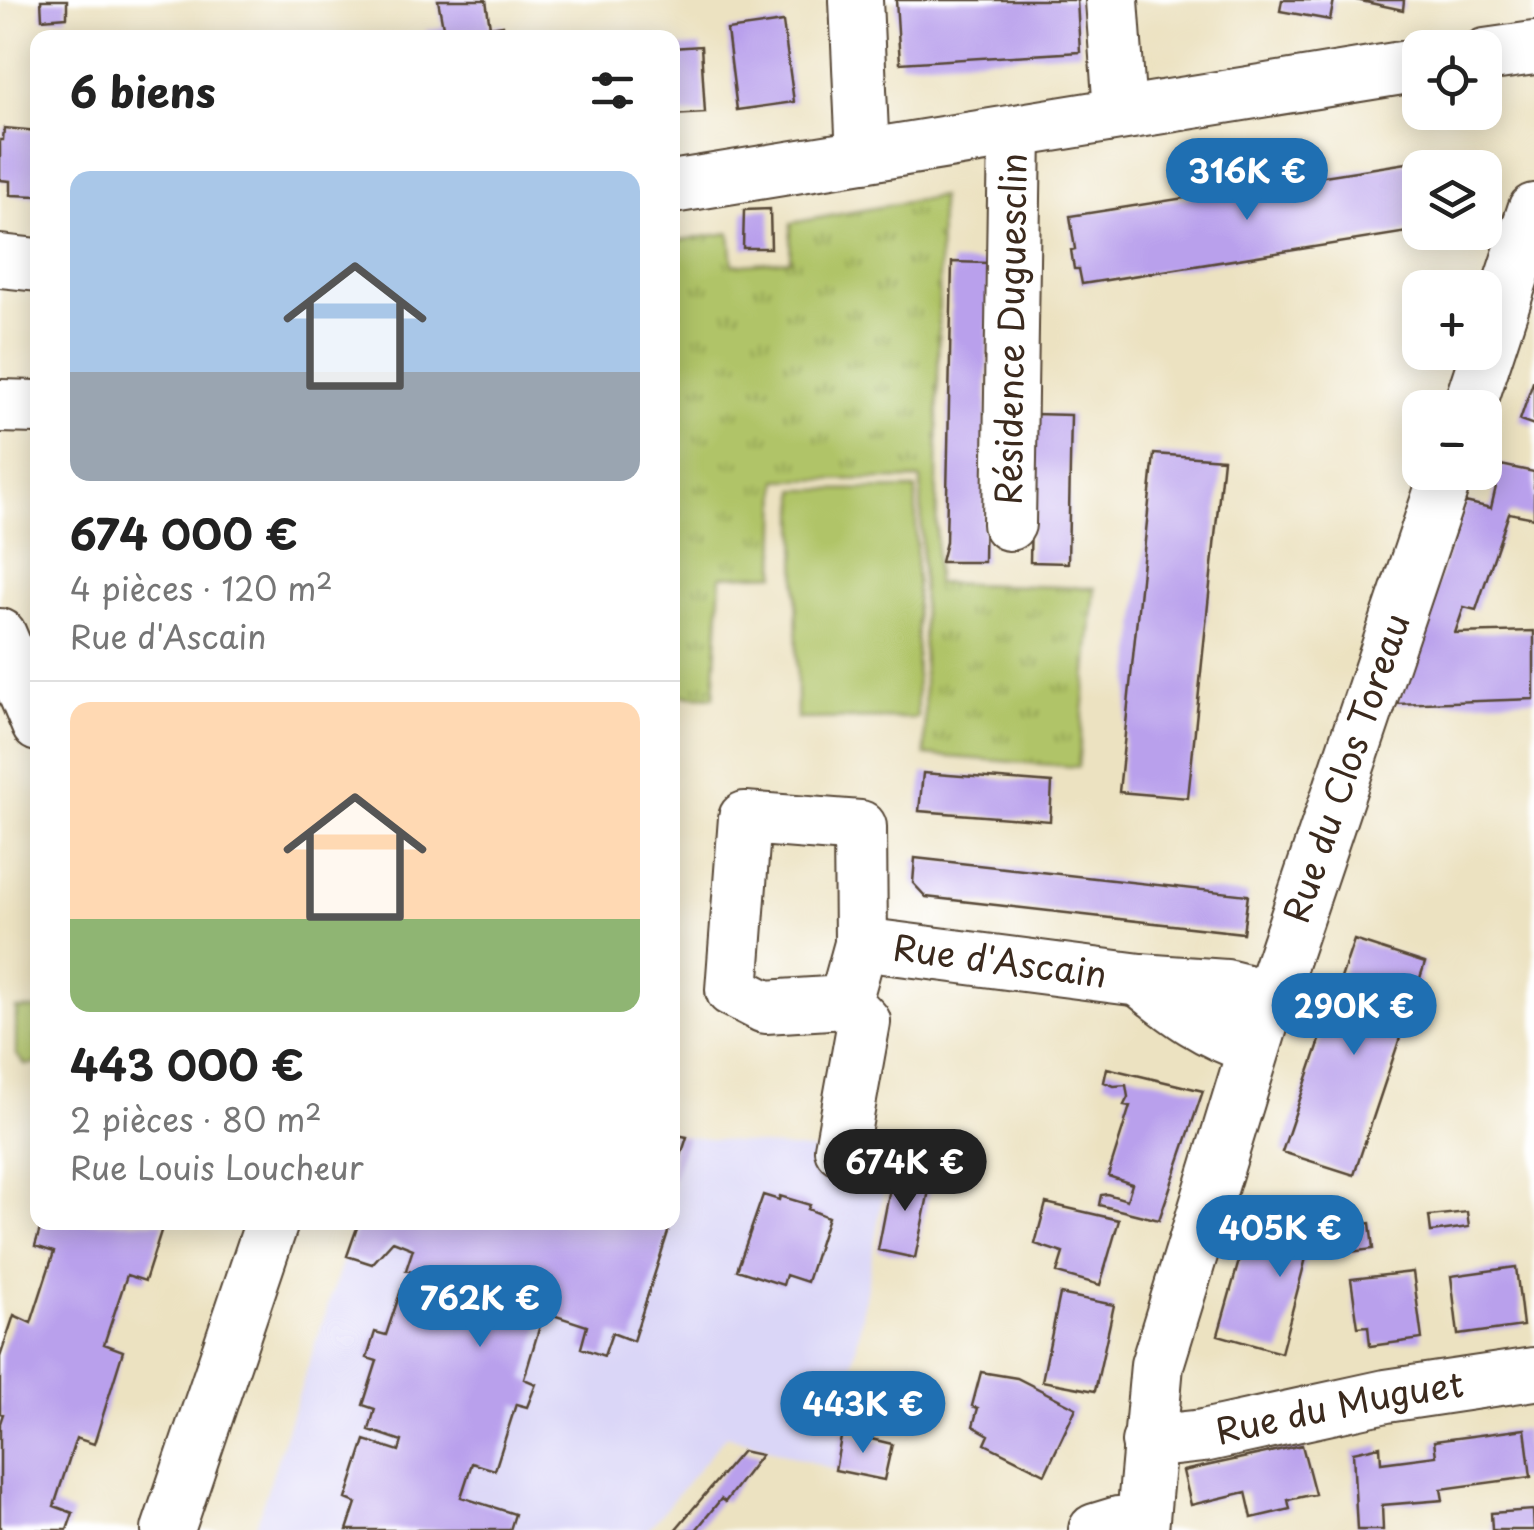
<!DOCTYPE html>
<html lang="fr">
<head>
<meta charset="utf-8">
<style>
  :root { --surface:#fff; --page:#f6f6f6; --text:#222; --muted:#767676; --line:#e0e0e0; --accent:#1f6fb2 }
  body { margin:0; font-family:"Playpen Sans",sans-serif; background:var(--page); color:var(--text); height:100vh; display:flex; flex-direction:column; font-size:38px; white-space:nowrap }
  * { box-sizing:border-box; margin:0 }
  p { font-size:32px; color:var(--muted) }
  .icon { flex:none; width:55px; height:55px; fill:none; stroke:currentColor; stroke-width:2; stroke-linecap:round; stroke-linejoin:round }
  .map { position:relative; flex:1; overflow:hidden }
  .drawer { position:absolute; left:30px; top:30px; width:650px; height:1200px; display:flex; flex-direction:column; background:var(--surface); border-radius:20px; box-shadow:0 5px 25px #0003 }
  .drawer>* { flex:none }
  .fabs { position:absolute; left:1402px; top:30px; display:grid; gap:20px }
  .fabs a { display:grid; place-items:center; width:100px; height:100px; border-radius:20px; background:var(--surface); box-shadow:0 5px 25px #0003; font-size:50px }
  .price { position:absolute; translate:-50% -85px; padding:0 22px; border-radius:35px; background:var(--accent); color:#fff; font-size:32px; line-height:65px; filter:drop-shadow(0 2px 5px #0008) }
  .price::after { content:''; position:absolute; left:50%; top:60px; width:30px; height:22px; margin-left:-15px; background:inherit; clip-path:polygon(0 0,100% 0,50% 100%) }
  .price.active { background:#222; color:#fff }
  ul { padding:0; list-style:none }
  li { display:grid; align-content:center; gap:20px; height:530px; padding:0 40px }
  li+li { border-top:2px solid var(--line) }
  li span { display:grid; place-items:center; height:310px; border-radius:20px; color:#555 }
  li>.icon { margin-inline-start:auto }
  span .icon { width:180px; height:180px; fill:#fffc; stroke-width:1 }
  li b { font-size:42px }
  h2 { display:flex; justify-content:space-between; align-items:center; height:120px; padding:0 40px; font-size:42px }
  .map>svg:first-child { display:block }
</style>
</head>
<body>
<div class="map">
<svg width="1534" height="1530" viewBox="0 0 1534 1530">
  <defs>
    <pattern id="grass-tufts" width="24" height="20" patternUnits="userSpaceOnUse" patternTransform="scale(2.5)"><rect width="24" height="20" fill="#b0c467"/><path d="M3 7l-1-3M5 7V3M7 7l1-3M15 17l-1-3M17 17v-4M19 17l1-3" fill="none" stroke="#909f54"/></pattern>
  </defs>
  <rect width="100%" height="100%" fill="#fff"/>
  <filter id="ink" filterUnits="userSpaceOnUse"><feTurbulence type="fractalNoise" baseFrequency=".01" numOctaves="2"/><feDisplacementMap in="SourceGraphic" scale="20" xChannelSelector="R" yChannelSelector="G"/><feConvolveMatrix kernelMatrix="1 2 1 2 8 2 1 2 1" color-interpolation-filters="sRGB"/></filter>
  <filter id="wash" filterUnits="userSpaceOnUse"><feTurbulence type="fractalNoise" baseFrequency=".0048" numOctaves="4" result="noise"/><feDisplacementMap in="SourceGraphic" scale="40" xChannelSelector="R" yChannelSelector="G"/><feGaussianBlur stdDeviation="2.25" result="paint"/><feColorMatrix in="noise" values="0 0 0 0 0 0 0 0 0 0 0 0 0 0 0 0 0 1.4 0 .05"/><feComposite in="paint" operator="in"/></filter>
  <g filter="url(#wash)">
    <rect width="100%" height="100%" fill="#ece2c1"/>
    <!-- built -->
    <path fill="#dad6f7" d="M673 1135 889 1159 835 1470 726 1435 648 1530H254L355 1223 672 1222Z"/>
    <!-- grass -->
    <path fill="url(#grass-tufts)" stroke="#767742" stroke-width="2.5" d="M940 196 936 583 1095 588 1078 767 925 755 921 479 778 480 776 574 721 576 714 697 673 695V241L730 233 733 265 790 260 791 223Z
      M16 1009H37V1063L26 1065 16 1054Z"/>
    <!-- garden -->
    <path fill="#b0c467" stroke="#767742" stroke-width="2.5" d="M916 489 917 718 797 719 796 490Z"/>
    <g id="blocks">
      <!-- building -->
      <path fill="#b9a0ec" d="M41 0H67V17L42 19Z
        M438 0H486L490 27 503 25 505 38H428L426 30 443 27Z
        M896 0H1077L1080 52 900 63Z
        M1282 0H1334L1330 20 1280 11Z
        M1356 0H1404L1403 10Z
        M783 22 794 102 737 110 727 30Z
        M701 46 705 113 672 115V48Z
        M4 128 38 131V196L10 195V181L0 180V140H3Z
        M1426 160 1427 168H1420V230L1082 284 1079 269H1074L1071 250 1075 249 1070 216Z
        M770 209 771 248H743L744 210Z
        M952 262 989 263 984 562H941L946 542Z
        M1533 382H1534V425L1520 420Z
        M1033 414 1071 415 1068 563 1030 562Z
        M1154 454 1223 459 1188 798 1119 792Z
        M1501 465 1534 472V518L1509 513 1476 610 1464 607 1455 633 1534 631V699L1396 704 1465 502 1491 508Z
        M923 773 1052 783 1050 821 919 811Z
        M915 858 1248 895 1243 933 926 897 913 883Z
        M1354 940 1425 963 1354 1175 1282 1152Z
        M1107 1068 1203 1091 1159 1220 1099 1205 1101 1195 1107 1194 1127 1200 1132 1184 1108 1176 1130 1106 1124 1105 1128 1097 1126 1085 1114 1086 1104 1082Z
        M672 1134 687 1137 673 1180H672Z
        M893 1173 932 1176 915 1258 878 1250Z
        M763 1195 779 1200 780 1196 810 1205 808 1209 828 1217 807 1282 786 1275 783 1285 737 1270Z
        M1046 1203 1119 1220 1100 1285 1057 1273 1063 1253 1035 1244Z
        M1467 1212 1469 1227 1431 1232 1429 1216Z
        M42 1222H164L145 1281 127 1275 104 1344 123 1351 94 1444 76 1438 54 1506 73 1513 67 1530H0V1423L3 1414 0 1413V1357L14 1315 31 1323 54 1252 35 1246Z
        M359 1222H660L670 1226 633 1341 612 1333 604 1356 581 1348 587 1326 544 1312 524 1379 536 1384 527 1407 516 1404 495 1470 472 1463 461 1497 515 1514 510 1530H347L356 1503 346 1499 365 1440 399 1451 402 1441 369 1430 375 1409 363 1405 377 1361 367 1358 375 1332 386 1335 401 1290 411 1294 417 1274 406 1270 413 1249 393 1241 372 1264 347 1256Z
        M1370 1223 1373 1249 1306 1258 1281 1353 1218 1335 1246 1236Z
        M1516 1267 1523 1326 1458 1335 1451 1276Z
        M1413 1272 1422 1339 1370 1346 1368 1326 1358 1327 1351 1279Z
        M1060 1294 1114 1305 1095 1391 1042 1381Z
        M981 1372 1017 1378 1076 1408 1045 1474 985 1444 989 1435 973 1426 978 1408 972 1406Z
        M1525 1429 1531 1477 1441 1489 1443 1500 1382 1505 1383 1530H1357L1353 1452 1380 1446 1381 1463 1436 1456 1434 1441Z
        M842 1432 892 1444 884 1480 835 1470Z
        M1302 1445 1315 1494 1288 1500 1290 1509 1252 1518 1246 1492 1191 1505 1183 1471Z
        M742 1451 761 1455 725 1502 721 1499 696 1530H675Z
        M1533 1510 1534 1530H1492L1491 1513Z"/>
    </g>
  </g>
  <g filter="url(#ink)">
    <use href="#blocks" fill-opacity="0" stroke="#564636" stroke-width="2.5"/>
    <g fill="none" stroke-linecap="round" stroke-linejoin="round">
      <!-- minor casing -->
      <g stroke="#564636" stroke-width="56">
        <g id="minor">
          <path d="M856 0 863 156"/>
          <path d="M1112 0 1120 112"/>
          <path d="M1485 55 1534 48"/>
          <path d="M672 187 1420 65"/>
          <path d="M0 261 38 265"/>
          <path d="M0 406 38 407"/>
          <path d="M1469 408 1534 210"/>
          <path id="s1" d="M1009 524 1015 132"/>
          <path d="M0 635 38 725"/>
          <path d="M745 818 860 827 861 944 845 1002 765 1007 732 990Z"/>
          <path id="s2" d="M861 944 1140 980"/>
          <path d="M1254 1048C1206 1032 1179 1012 1140 980L1226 986 1270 997"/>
          <path d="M841 1149 864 1022 845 1002"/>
          <path id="s3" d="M1148 1442 1203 1436 1386 1396 1534 1374"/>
          <path d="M168 1530 272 1222"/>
          <path d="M1095 1530 1118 1523 1142 1524"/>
          <path id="s4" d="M1142 1530 1157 1365 1270 997 1447 472"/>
        </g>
      </g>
      <!-- minor -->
      <use href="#minor" stroke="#fff" stroke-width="52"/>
    </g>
  </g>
  <g text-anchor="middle" stroke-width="8" stroke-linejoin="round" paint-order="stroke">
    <!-- street labels -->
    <g font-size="35" fill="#3b2a1e" stroke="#fff">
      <text dy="12" stroke="none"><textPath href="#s1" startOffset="195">Résidence Duguesclin</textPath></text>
      <text dy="12" stroke="none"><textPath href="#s4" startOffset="792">Rue du Clos Toreau</textPath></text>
      <text dy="12" stroke="none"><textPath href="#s2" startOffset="140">Rue d'Ascain</textPath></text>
      <text dy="12" stroke="none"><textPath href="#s3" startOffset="195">Rue du Muguet</textPath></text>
    </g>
  </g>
</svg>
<div class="fabs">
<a><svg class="icon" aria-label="locate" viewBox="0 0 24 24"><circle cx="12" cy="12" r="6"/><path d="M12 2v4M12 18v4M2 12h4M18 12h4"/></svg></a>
<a><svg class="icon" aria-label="layers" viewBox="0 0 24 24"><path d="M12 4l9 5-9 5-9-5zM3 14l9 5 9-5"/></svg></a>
<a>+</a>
<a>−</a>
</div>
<b class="price" style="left:1247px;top:223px">316K €</b>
<b class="price" style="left:1354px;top:1058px">290K €</b>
<b class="price active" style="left:905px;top:1214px">674K €</b>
<b class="price" style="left:1280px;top:1280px">405K €</b>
<b class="price" style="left:480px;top:1350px">762K €</b>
<b class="price" style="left:863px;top:1456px">443K €</b>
<section class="drawer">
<h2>6 biens<svg class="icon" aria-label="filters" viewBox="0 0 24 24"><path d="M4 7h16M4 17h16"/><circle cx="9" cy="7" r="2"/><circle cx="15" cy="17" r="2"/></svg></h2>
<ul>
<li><span style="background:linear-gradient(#a9c7e8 65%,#9aa5b1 0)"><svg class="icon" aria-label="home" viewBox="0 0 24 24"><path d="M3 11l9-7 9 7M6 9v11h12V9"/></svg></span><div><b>674 000 €</b><p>4 pièces · 120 m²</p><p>Rue d'Ascain</p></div></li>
<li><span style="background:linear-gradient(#ffd9b3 70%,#8fb573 0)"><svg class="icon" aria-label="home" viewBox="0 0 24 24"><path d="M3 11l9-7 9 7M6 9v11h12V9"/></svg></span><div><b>443 000 €</b><p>2 pièces · 80 m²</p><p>Rue Louis Loucheur</p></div></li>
</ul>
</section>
</div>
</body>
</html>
